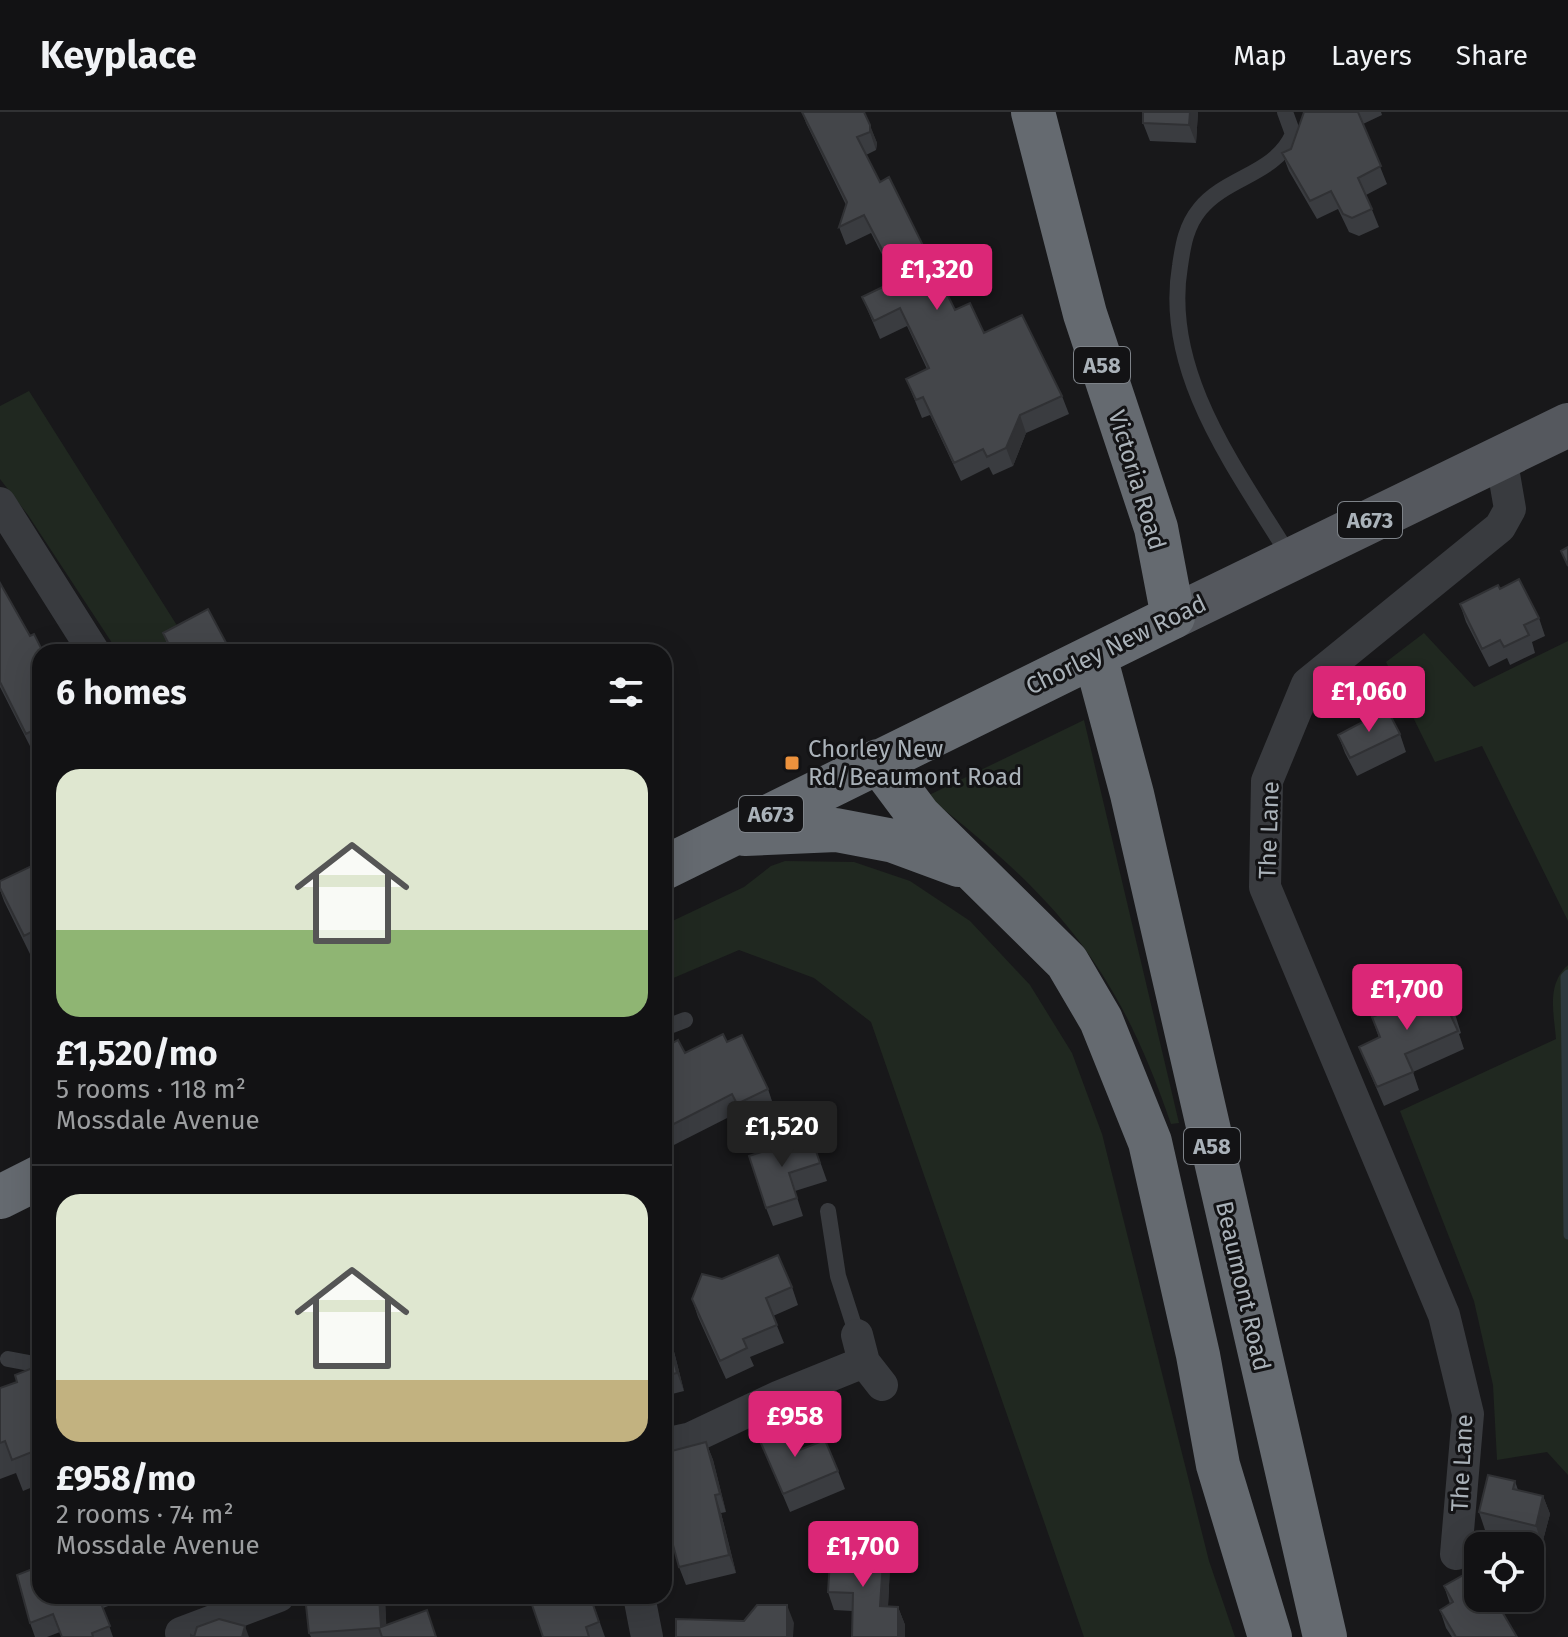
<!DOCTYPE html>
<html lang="en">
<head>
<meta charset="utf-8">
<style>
  :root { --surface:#121214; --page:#1f2022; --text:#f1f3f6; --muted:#9c9ea0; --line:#313234; --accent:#db2777 }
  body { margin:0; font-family:"Fira Sans",sans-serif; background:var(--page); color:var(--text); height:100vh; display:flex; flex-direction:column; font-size:30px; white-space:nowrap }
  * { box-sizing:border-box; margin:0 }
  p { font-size:26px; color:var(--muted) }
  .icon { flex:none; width:44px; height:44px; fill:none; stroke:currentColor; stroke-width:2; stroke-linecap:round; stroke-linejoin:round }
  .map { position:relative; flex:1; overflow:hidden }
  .panel { position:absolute; left:32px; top:532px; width:640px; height:960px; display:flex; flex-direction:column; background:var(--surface); border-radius:24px; box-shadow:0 8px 32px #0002,0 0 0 2px var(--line) }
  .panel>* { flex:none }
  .tools { position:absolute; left:1464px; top:1420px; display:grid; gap:16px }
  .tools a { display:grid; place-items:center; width:80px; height:80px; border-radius:16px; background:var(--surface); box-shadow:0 8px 32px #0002,0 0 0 2px var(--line); font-size:40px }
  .price { position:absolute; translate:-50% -68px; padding:0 18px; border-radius:8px; background:var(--accent); color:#fff; font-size:26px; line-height:52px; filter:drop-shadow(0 2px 4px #0008) }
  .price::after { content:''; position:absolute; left:50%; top:48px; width:24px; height:18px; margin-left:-12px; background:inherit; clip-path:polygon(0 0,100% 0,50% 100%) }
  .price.selected { background:#222; color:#fff }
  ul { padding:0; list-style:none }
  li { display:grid; align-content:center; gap:16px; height:424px; padding:0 24px }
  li+li { border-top:2px solid var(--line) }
  li span { display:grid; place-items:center; height:248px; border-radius:24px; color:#555 }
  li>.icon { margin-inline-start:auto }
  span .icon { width:144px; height:144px; fill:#fffc; stroke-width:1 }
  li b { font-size:34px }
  h2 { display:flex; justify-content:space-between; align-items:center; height:96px; padding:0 24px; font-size:34px }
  header { display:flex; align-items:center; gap:48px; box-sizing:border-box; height:112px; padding:0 40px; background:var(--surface); border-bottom:2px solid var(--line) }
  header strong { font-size:38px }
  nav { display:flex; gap:44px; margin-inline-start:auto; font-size:28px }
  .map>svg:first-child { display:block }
</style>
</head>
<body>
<header>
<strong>Keyplace</strong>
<nav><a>Map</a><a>Layers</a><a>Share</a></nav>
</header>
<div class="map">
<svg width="1568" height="1525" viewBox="0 0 1568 1525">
  <rect width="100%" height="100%" fill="#18181a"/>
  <!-- green -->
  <path fill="#202820" d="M29 279 183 523 148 540H118L28 403 0 367V294Z
    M1424 521 1474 575 1568 529V809L1482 634 1435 650 1386 550Z
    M1084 608 1179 1011 1171 1012C1117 854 1057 786 927 684Z
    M785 749 854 750 910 769 970 809 1030 873 1072 941 1102 1022 1209 1449 1235 1525H1084L871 910 814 866 739 838 664 870V813L744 775 771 754Z
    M1568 853V1363L1547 1340 1497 1348 1493 1273 1474 1189 1400 999 1556 927C1554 902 1546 872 1568 853Z"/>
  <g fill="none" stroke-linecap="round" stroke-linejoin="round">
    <!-- stream -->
    <path stroke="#2e393e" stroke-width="9" d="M1568 862 1565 865 1568 1123"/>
    <!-- lane -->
    <path stroke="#393b3f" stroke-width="16" d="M1285 0 1293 22C1275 63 1227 64 1200 97 1186 114 1183 133 1180 154 1162 261 1237 358 1290 445
      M664 916 685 908
      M828 1099 838 1164 857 1223
      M8 1247 40 1253"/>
    <!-- street -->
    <path stroke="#393b3f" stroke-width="32" d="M0 391 94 540
      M857 1223 864 1250 882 1273
      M664 1332 691 1326 780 1284 864 1250
      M1456 1442 1468 1302 1444 1203 1265 775 1267 669 1307 572 1500 415 1510 397 1501 345
      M639 1484 647 1525
      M181 1521 279 1484"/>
    <!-- primary -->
    <path stroke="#55585e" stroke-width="44" d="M1173 505 1568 313"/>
    <!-- highway -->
    <path stroke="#656a70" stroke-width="44" d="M1095 544 1132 682 1325 1525
      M878 649 919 704 1067 850 1101 908 1150 1030 1198 1243 1218 1353 1270 1525
      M745 722 836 718 894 729 959 753
      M664 756 1173 505 1156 416 1085 202 1033 0
      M0 1085 40 1065"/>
  </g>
  <!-- wall -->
  <path fill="#3a3c40" d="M802 0H864L877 31 876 38 866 43 880 70 955 198 1062 284 1069 302 1026 321 1013 354 993 363 989 355 961 369 930 303 922 306 906 267 927 257 907 214 880 227 862 185 891 172 894 166 871 121 846 133 839 115 846 93 806 11Z
    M1198 0 1196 31 1150 29 1143 11Z
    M1304 0H1381L1382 3 1363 12 1387 72 1366 83 1379 115 1359 124 1349 120 1338 97 1317 107 1289 59 1282 41 1291 37Z
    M0 471 40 540V637L33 640 0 575Z
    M1500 477 1539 506 1545 524 1532 530 1535 541 1510 553 1507 546 1489 555 1466 510 1460 492Z
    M163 521 231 540H170Z
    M1400 622 1406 640 1357 664 1345 641 1338 623Z
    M40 750V838L30 842 4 789 0 778V769Z
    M1426 885 1455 902 1461 921 1459 922 1464 937 1413 960 1419 978 1384 994 1359 935 1379 926 1372 905Z
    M727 930 768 977 774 995 744 1010 739 1000 670 1035 664 1024V980L667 978 664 972V936L685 941Z
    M811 1024 827 1069 795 1079 803 1104 773 1114 766 1096Z
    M722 1167 792 1175 798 1193 773 1204 784 1231 750 1245 754 1254 726 1267 698 1205 692 1187Z
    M664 1204 668 1216 684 1279 664 1284Z
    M40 1253V1372L23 1379 16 1361 0 1367V1276L17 1270Z
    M757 1322 838 1359 845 1377 790 1400Z
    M706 1330 713 1348 726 1400 721 1401 736 1461 686 1473 679 1455 668 1369Z
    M1515 1369 1518 1378 1543 1384 1550 1402 1542 1432 1485 1418 1479 1400Z
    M890 1453 888 1495H898L905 1513V1525H852V1499L834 1498 828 1480Z
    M1444 1474 1517 1525H1452L1446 1516 1440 1498 1450 1492Z
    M40 1484H134L103 1496 113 1525H62L60 1520 47 1525H35L30 1511Z
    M529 1484H599L602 1492 594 1494 605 1525H543Z
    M385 1487 386 1513 436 1525H311L309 1521Z"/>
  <!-- shaded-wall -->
  <path fill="#303134" d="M1190 0H1198L1196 31 1189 13Z
    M870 13 877 31 876 38 870 20Z
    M1020 303 1026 321 1013 354 1006 336Z
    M664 1029 671 1047 664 1066Z
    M664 1204 668 1216 684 1279 677 1261Z
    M706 1330 713 1348 726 1400 720 1382Z
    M715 1383 721 1401 736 1461 729 1443Z
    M1543 1384 1550 1402 1542 1432 1536 1414Z
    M884 1435 890 1453 887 1513 880 1494Z
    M379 1484H383L385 1487 387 1525 381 1515Z
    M787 1493 794 1511 793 1525H787Z
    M898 1495 905 1513V1525H898Z
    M245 1514 249 1525H242Z"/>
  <!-- building -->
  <path fill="#44464a" stroke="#303134" stroke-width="2" d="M802 0H864L870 13V20L857 25 880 70 889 65 955 198 970 191 984 221 1022 203 1062 284 1020 303 1006 336 987 345 983 337 954 351 923 285 916 288 906 267 929 256 900 196 874 209 862 185 891 171 889 168 896 164 864 103 839 115 847 90Z
    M1143 0H1190L1189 13 1143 11Z
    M1304 0H1358L1381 54 1358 66 1372 97 1352 106 1343 102 1331 79 1310 89 1282 41 1291 37Z
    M1568 435V454L1561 439Z
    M1519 467 1539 506 1524 513 1529 523 1504 535 1500 528 1482 537 1460 492 1498 473 1500 477Z
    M0 471 30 524 34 522 43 540H40V615L26 622 0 570Z
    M208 497 231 540H173L163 521Z
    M1387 597 1400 622 1350 646 1338 623Z
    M40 750V816L24 824 0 776V769Z
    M1421 874 1426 885 1444 876 1455 902 1451 904 1458 919 1405 942 1413 960 1377 975 1359 935 1380 925 1372 905 1392 897 1388 888Z
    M723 922 727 930 742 923 768 977 737 992 732 982 664 1017V980L670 977 664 966V936L678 928 685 941Z
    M811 1024 820 1051 789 1061 797 1086 766 1096 749 1044Z
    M778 1143 792 1175 766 1186 777 1213 743 1227 747 1236 720 1249 692 1187 702 1162 722 1167Z
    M664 1207 677 1261 664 1264Z
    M40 1253V1321L32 1324 37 1338 12 1348 5 1329 0 1331V1276L17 1270 15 1263Z
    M785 1310 797 1339 825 1328 838 1359 783 1382 757 1322Z
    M706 1330 720 1382 715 1383 729 1443 679 1455 664 1400V1370L668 1369 664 1355V1341Z
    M1488 1363 1515 1369 1513 1377 1543 1384 1536 1414 1479 1400Z
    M831 1432 884 1435 880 1494 898 1495V1525H852L853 1481 828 1480Z
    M40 1454V1484H98L110 1514 92 1521 93 1525H62L53 1502 30 1511 17 1463Z
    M1476 1456 1478 1459V1486H1494L1517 1525H1456L1440 1498 1453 1490 1444 1474Z
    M305 1484H379L381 1515 427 1498 436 1525H382L379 1516 309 1521Z
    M529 1484H590L599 1510 586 1515 589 1525H543Z
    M757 1493H787V1525H676V1507L744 1509Z
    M219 1507 245 1514 242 1525H191V1523L194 1525 197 1515Z"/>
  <!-- markers -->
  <rect fill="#ed923d" stroke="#131315" stroke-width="3" x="784" y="643" width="16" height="16" rx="4"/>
  <g text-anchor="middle" stroke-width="6" stroke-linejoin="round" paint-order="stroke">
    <!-- shield labels -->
    <g fill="#131315" stroke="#7d8288" stroke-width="2">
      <rect x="1074" y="235" width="56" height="36" rx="6"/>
      <rect x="1338" y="390" width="64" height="36" rx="6"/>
      <rect x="739" y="684" width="64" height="36" rx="6"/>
      <rect x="1184" y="1016" width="56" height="36" rx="6"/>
    </g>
    <g font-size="22" font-weight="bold" fill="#aab2b9">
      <text x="1102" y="261">A58</text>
      <text x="1370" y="416">A673</text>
      <text x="771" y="710">A673</text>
      <text x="1212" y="1042">A58</text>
    </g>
    <!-- street labels -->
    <g font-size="24" fill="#aab2b9" stroke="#131315">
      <text transform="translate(1137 368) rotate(73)" y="8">Victoria Road</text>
      <text transform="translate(1116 533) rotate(-26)" y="8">Chorley New Road</text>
      <text transform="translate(1269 718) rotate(-88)" y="8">The Lane</text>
      <text transform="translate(1243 1174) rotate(77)" y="8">Beaumont Road</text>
      <text transform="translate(1462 1351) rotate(-87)" y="8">The Lane</text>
    </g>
    <!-- poi labels -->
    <g font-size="24" fill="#aab2b9" stroke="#131315" text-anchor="start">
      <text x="808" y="645">Chorley New<tspan x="808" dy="28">Rd/Beaumont Road</tspan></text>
    </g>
  </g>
</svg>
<div class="tools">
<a><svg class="icon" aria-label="locate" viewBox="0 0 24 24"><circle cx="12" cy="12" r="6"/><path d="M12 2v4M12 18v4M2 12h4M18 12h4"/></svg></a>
</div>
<b class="price" style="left:937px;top:200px">£1,320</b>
<b class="price" style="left:1369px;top:622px">£1,060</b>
<b class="price" style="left:1407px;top:920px">£1,700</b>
<b class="price selected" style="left:782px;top:1057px">£1,520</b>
<b class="price" style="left:795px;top:1347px">£958</b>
<b class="price" style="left:863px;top:1477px">£1,700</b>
<section class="panel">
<h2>6 homes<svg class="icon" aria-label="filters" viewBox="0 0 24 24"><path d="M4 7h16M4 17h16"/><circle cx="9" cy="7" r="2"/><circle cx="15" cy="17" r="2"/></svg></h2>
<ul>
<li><span style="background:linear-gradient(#dfe7d0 65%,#8fb573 0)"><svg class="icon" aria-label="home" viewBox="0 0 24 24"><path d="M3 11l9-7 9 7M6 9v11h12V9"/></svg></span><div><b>£1,520/mo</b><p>5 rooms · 118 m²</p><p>Mossdale Avenue</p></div></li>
<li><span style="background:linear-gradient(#dfe7d0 75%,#c2b280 0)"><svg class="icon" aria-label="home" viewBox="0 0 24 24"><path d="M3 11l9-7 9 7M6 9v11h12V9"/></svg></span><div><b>£958/mo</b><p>2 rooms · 74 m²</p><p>Mossdale Avenue</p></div></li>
</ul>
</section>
</div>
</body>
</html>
